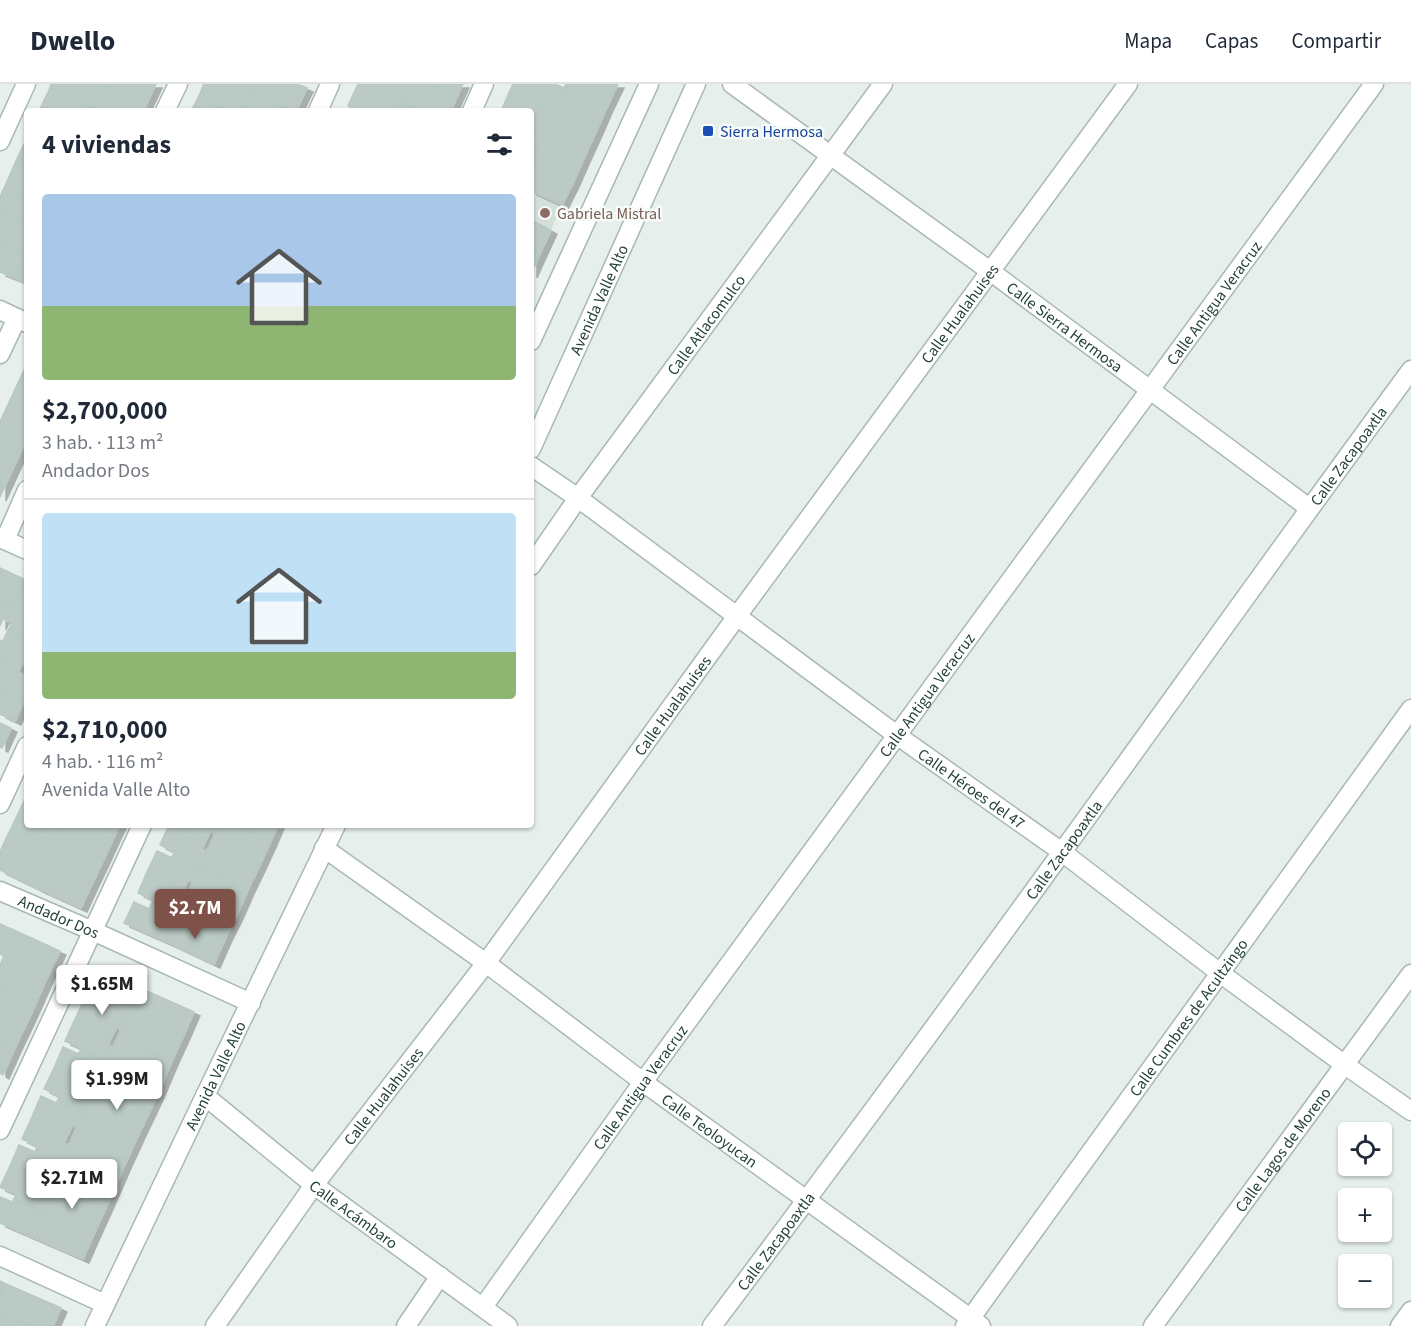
<!DOCTYPE html>
<html lang="es">
<head>
<meta charset="utf-8">
<style>
  :root { --surface:#fff; --page:#f2f2f3; --text:#1f2937; --muted:#747a83; --line:#e0e1e3; --accent:#7f5249 }
  body { margin:0; font-family:"Source Sans 3",sans-serif; background:var(--page); color:var(--text); height:100vh; display:flex; flex-direction:column; font-size:22px; white-space:nowrap }
  * { box-sizing:border-box; margin:0 }
  p { font-size:20px; color:var(--muted) }
  .icon { flex:none; width:33px; height:33px; fill:none; stroke:currentColor; stroke-width:2; stroke-linecap:round; stroke-linejoin:round }
  .map { position:relative; flex:1; overflow:hidden }
  .drawer { position:absolute; left:24px; top:24px; width:510px; height:720px; display:flex; flex-direction:column; background:var(--surface); border-radius:6px; box-shadow:0 2px 4px #0004 }
  .drawer>* { flex:none }
  .buttons { position:absolute; left:1338px; top:1038px; display:grid; gap:12px }
  .buttons a { display:grid; place-items:center; width:54px; height:54px; border-radius:6px; background:var(--surface); box-shadow:0 2px 4px #0004; font-size:30px }
  .price { position:absolute; translate:-50% -51px; padding:0 14px; border-radius:6px; background:#fff; color:#222; font-size:20px; line-height:39px; filter:drop-shadow(0 2px 3px #0008) }
  .price::after { content:''; position:absolute; left:50%; top:36px; width:18px; height:14px; margin-left:-9px; background:inherit; clip-path:polygon(0 0,100% 0,50% 100%) }
  .price.selected { background:var(--accent); color:#fff }
  ul { padding:0; list-style:none }
  li { display:grid; align-content:center; gap:12px; height:318px; padding:0 18px }
  li+li { border-top:2px solid var(--line) }
  li span { display:grid; place-items:center; height:186px; border-radius:6px; color:#555 }
  li>.icon { margin-inline-start:auto }
  span .icon { width:108px; height:108px; fill:#fffc; stroke-width:1 }
  li b { font-size:26px }
  h2 { display:flex; justify-content:space-between; align-items:center; height:72px; padding:0 18px; font-size:26px }
  header { display:flex; align-items:center; gap:36px; box-sizing:border-box; height:84px; padding:0 30px; background:var(--surface); border-bottom:2px solid var(--line) }
  header strong { font-size:28px }
  nav { display:flex; gap:33px; margin-inline-start:auto; font-size:21px }
  .map>svg:first-child { display:block }
</style>
</head>
<body>
<header>
<strong>Dwello</strong>
<nav><a>Mapa</a><a>Capas</a><a>Compartir</a></nav>
</header>
<div class="map">
<svg width="1411" height="1242" viewBox="0 0 1411 1242">
  <defs>
    <filter id="shadow"><feDropShadow dx="6" dy="4" stdDeviation="0" flood-color="#0004"/></filter>
  </defs>
  <rect width="100%" height="100%" fill="#e6efeb"/>
  <!-- built -->
  <path fill="#d4dfda" d="M531 107 562 121 551 146 531 136Z"/>
  <!-- building -->
  <path fill="#bbcac4" stroke="#b8c9c2" stroke-width="1.5" filter="url(#shadow)" d="M51 0H104L93 24 50 4Z
    M104 0 147 19 144 27H100L93 24Z
    M105 0H156L147 19Z
    M204 0H233L252 9 244 27H227L198 14Z
    M233 0H256L252 9Z
    M256 0H297L307 4 296 27H292L252 9Z
    M358 0H363L402 18 398 27H358L348 22Z
    M363 0H411L402 18Z
    M411 0H428L457 13 451 27H423L402 18Z
    M428 0H463L457 13Z
    M513 0H555L564 4 552 28 509 9Z
    M566 0H618L607 23 564 4Z
    M50 4 93 24 91 27H39Z
    M564 4 607 23 596 48 552 28Z
    M252 9 292 27H244Z
    M509 9 552 28 541 53 531 48V27H501Z
    M198 14 227 27H191Z
    M402 18 423 27H398Z
    M552 28 596 48 585 72 541 53Z
    M531 48 541 53 531 75Z
    M541 53 585 72 574 97 531 78Z
    M27 54V82L16 77Z
    M16 77 27 82V112L5 102Z
    M531 78 574 97 562 121 531 107Z
    M5 102 27 112V141L0 129V113Z
    M0 129 27 141 26 170 0 158Z
    M531 136 551 146 540 170 531 166Z
    M0 158 26 170 15 194 0 188Z
    M531 166 540 170 531 190Z
    M26 170 27 171V200L15 194Z
    M25 284 27 285V354L0 413V338Z
    M0 484 26 496 14 522 0 516Z
    M26 496 27 497V528L14 522Z
    M0 516 14 522 7 537 3 535 0 542Z
    M14 522 27 528V558L7 548 12 539 7 537Z
    M7 548 27 558V583L22 580 20 584 0 575V556L3 557Z
    M0 575 20 584 18 588 27 593V610L25 615 0 604Z
    M0 604 25 615 15 637 0 630Z
    M0 639 11 644 2 664 0 663Z
    M27 711V739L16 734Z
    M16 734 27 739V741H31L60 755 48 779 4 759Z
    M31 741H66L60 755Z
    M66 741H95L115 751 104 775 60 755Z
    M95 741H120L115 751Z
    M169 741H172L206 756 202 765 207 767 200 783 173 771 175 768 160 761Z
    M172 741H219L215 749 211 747 206 756Z
    M219 741H236L271 757 260 781 211 759Z
    M236 741H278L271 757Z
    M60 755 104 775 92 800 48 779Z
    M4 759 48 779 37 804 0 786V768Z
    M211 759 260 781 248 806 200 783Z
    M157 767 172 774 173 771 200 783 193 798 188 796 184 805 147 788Z
    M48 779 92 800 81 824 37 804Z
    M200 783 248 806 237 831 188 808Z
    M147 788 184 805 180 814 184 816 177 833 151 821 153 816 138 809Z
    M188 808 237 831 225 855 177 833Z
    M134 818 149 825 151 821 177 833 165 857 124 839Z
    M177 833 225 855 214 880 165 857Z
    M0 840 16 847 4 872 0 870Z
    M16 847 60 867 48 892 4 872Z
    M4 872 48 892 37 917 0 900V881Z
    M97 885 140 904 128 929 102 917 103 915 87 908Z
    M0 900 37 917 26 941 0 930Z
    M140 904 194 928 183 953 128 929Z
    M85 914 101 921 102 917 128 929 121 945 117 943 112 952 75 935Z
    M128 929 183 953 172 977 118 953Z
    M0 930 26 941 14 966 0 959Z
    M75 935 112 952 108 961 113 963 106 978 80 967 81 964 65 957Z
    M118 953 172 977 161 1003 106 978Z
    M0 959 14 966 3 991 0 989Z
    M63 963 78 970 80 967 106 978 99 994 94 991 90 1001 54 984Z
    M106 978 161 1003 150 1027 95 1003Z
    M54 984 90 1001 86 1010 91 1012 84 1027 58 1016 59 1012 44 1005Z
    M95 1003 150 1027 138 1052 84 1027Z
    M41 1012 56 1019 58 1016 84 1027 77 1043 73 1040 68 1050 32 1033Z
    M84 1027 138 1052 127 1076 73 1052Z
    M32 1033 68 1050 64 1059 69 1061 62 1077 36 1065 37 1062 22 1055Z
    M73 1052 127 1076 116 1101 62 1077Z
    M19 1061 35 1068 36 1065 62 1077 56 1091 51 1089 46 1098 10 1082Z
    M62 1077 116 1101 105 1126 51 1102Z
    M10 1082 46 1098 42 1107 47 1110 40 1126 14 1115 16 1110 0 1103Z
    M51 1102 105 1126 94 1150 40 1126Z
    M0 1113 12 1118 14 1115 40 1126 28 1151 0 1139Z
    M40 1126 94 1150 83 1175 28 1151Z
    M0 1197 6 1200 0 1213Z
    M6 1200 61 1224 53 1242H33L0 1227V1213Z
    M0 1227 33 1242H0Z"/>
  <g fill="none" stroke-linecap="round" stroke-linejoin="round">
    <!-- minor casing -->
    <g stroke="#a8b8b2" stroke-width="21">
      <g id="minor">
        <path id="s1" d="M732 0 990 187 1309 424"/>
        <path d="M165 27 178 0"/>
        <path d="M318 27 330 0"/>
        <path d="M472 27 484 0"/>
        <path d="M0 57 26 0"/>
        <path d="M0 226 27 239"/>
        <path d="M531 257 649 0"/>
        <path d="M0 270 17 234"/>
        <path id="s2" d="M531 365 696 0"/>
        <path id="s3" d="M531 382 578 414 898 652 1062 768 1220 889 1345 981 1411 1027"/>
        <path d="M0 454 27 466"/>
        <path d="M5 456 27 406"/>
        <path id="s4" d="M531 482 578 414 883 0"/>
        <path d="M0 720 27 662"/>
        <path id="s5" d="M324 764 486 879 643 998 981 1242"/>
        <path id="s6" d="M0 807 93 847 251 919"/>
        <path id="s7" d="M205 1012 314 1101 508 1242"/>
        <path d="M0 1046 142 741"/>
        <path d="M0 1172 105 1220"/>
        <path id="s8" d="M483 1223 643 998 1374 0"/>
        <path id="s9" d="M95 1242 205 1012 336 741"/>
        <path id="s10" d="M215 1242 314 1101 486 879 737 532 1128 0"/>
        <path d="M406 1242 440 1192"/>
        <path id="s11" d="M712 1242C830 1085 947 927 1062 768 1178 608 1293 446 1411 286"/>
        <path id="s12" d="M965 1242 1411 625"/>
        <path id="s13" d="M1153 1242 1411 890"/>
        <path d="M1400 1242 1411 1227"/>
      </g>
    </g>
    <!-- minor -->
    <use href="#minor" stroke="#fff" stroke-width="18"/>
  </g>
  <!-- markers -->
  <rect fill="#1a4fb4" stroke="#f7fbf9" stroke-width="2" x="702" y="41" width="12" height="12" rx="3"/>
  <circle fill="#8d6e63" stroke="#f7fbf9" stroke-width="2" cx="545" cy="129" r="6"/>
  <g text-anchor="middle" stroke-width="5" stroke-linejoin="round" paint-order="stroke">
    <!-- transit labels -->
    <g font-size="16" fill="#164399" stroke="#f7fbf9" text-anchor="start">
      <text x="720" y="53">Sierra Hermosa</text>
    </g>
    <!-- education labels -->
    <g font-size="16" fill="#785e54" stroke="#f7fbf9" text-anchor="start">
      <text x="557" y="135">Gabriela Mistral</text>
    </g>
    <!-- street labels -->
    <g font-size="16" fill="#24423a" stroke="#f7fbf9">
      <text dy="6" stroke="none"><textPath href="#s2" startOffset="164">Avenida Valle Alto</textPath></text>
      <text dy="6" stroke="none"><textPath href="#s8" startOffset="1242">Calle Antigua Veracruz</textPath></text>
      <text dy="6" stroke="none"><textPath href="#s10" startOffset="1257">Calle Hualahuises</textPath></text>
      <text dy="6" stroke="none"><textPath href="#s4" startOffset="298">Calle Atlacomulco</textPath></text>
      <text dy="6" stroke="none"><textPath href="#s1" startOffset="412">Calle Sierra Hermosa</textPath></text>
      <text dy="6" stroke="none"><textPath href="#s11" startOffset="1078">Calle Zacapoaxtla</textPath></text>
      <text dy="6" stroke="none"><textPath href="#s8" startOffset="756">Calle Antigua Veracruz</textPath></text>
      <text dy="6" stroke="none"><textPath href="#s10" startOffset="771">Calle Hualahuises</textPath></text>
      <text dy="6" stroke="none"><textPath href="#s3" startOffset="546">Calle Héroes del 47</textPath></text>
      <text dy="6" stroke="none"><textPath href="#s11" startOffset="592">Calle Zacapoaxtla</textPath></text>
      <text dy="6" stroke="none"><textPath href="#s6" startOffset="64">Andador Dos</textPath></text>
      <text dy="6" stroke="none"><textPath href="#s12" startOffset="381">Calle Cumbres de Acultzingo</textPath></text>
      <text dy="6" stroke="none"><textPath href="#s9" startOffset="278">Avenida Valle Alto</textPath></text>
      <text dy="6" stroke="none"><textPath href="#s8" startOffset="270">Calle Antigua Veracruz</textPath></text>
      <text dy="6" stroke="none"><textPath href="#s10" startOffset="285">Calle Hualahuises</textPath></text>
      <text dy="6" stroke="none"><textPath href="#s5" startOffset="478">Calle Teoloyucan</textPath></text>
      <text dy="6" stroke="none"><textPath href="#s13" startOffset="219">Calle Lagos de Moreno</textPath></text>
      <text dy="6" stroke="none"><textPath href="#s7" startOffset="190">Calle Acámbaro</textPath></text>
      <text dy="6" stroke="none"><textPath href="#s11" startOffset="106">Calle Zacapoaxtla</textPath></text>
    </g>
  </g>
</svg>
<div class="buttons">
<a><svg class="icon" aria-label="locate" viewBox="0 0 24 24"><circle cx="12" cy="12" r="6"/><path d="M12 2v4M12 18v4M2 12h4M18 12h4"/></svg></a>
<a>+</a>
<a>−</a>
</div>
<b class="price selected" style="left:195px;top:856px">$2.7M</b>
<b class="price" style="left:102px;top:932px">$1.65M</b>
<b class="price" style="left:117px;top:1027px">$1.99M</b>
<b class="price" style="left:72px;top:1126px">$2.71M</b>
<section class="drawer">
<h2>4 viviendas<svg class="icon" aria-label="filters" viewBox="0 0 24 24"><path d="M4 7h16M4 17h16"/><circle cx="9" cy="7" r="2"/><circle cx="15" cy="17" r="2"/></svg></h2>
<ul>
<li><span style="background:linear-gradient(#a9c7e8 60%,#8fb573 0)"><svg class="icon" aria-label="home" viewBox="0 0 24 24"><path d="M3 11l9-7 9 7M6 9v11h12V9"/></svg></span><div><b>$2,700,000</b><p>3 hab. · 113 m²</p><p>Andador Dos</p></div></li>
<li><span style="background:linear-gradient(#bfe0f5 75%,#8fb573 0)"><svg class="icon" aria-label="home" viewBox="0 0 24 24"><path d="M3 11l9-7 9 7M6 9v11h12V9"/></svg></span><div><b>$2,710,000</b><p>4 hab. · 116 m²</p><p>Avenida Valle Alto</p></div></li>
</ul>
</section>
</div>
</body>
</html>
